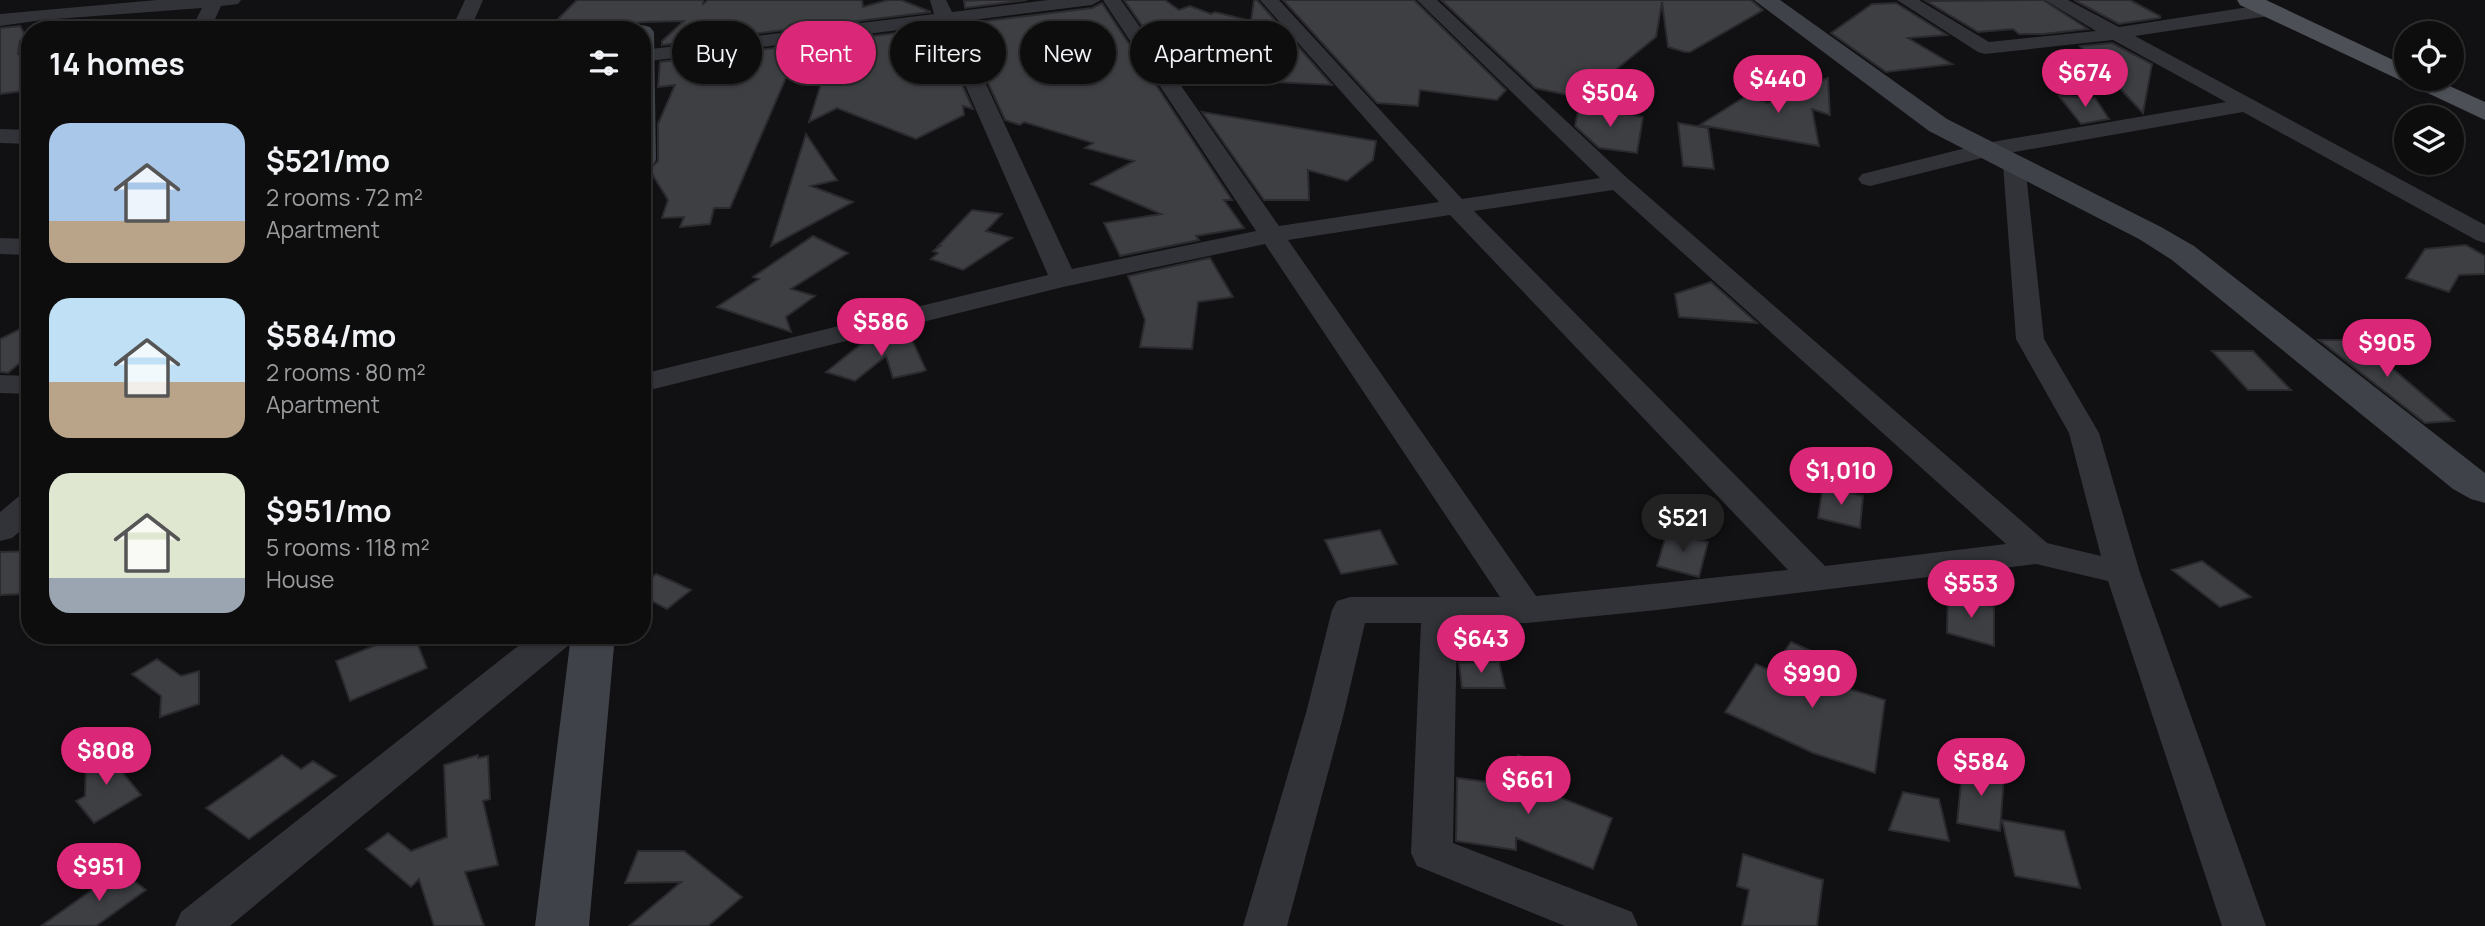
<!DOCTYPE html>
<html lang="en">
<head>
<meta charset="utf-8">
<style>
  :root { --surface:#0d0d0e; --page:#1b1b1c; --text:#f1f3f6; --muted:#9a9c9e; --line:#2d2d2e; --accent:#db2777 }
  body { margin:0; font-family:Manrope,sans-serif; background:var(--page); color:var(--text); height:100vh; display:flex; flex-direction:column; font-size:26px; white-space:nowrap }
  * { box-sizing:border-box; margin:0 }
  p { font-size:23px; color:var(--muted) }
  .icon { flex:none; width:38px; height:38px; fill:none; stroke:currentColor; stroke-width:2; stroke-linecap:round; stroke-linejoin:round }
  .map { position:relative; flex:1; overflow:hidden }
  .sheet { position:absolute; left:21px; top:21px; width:630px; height:623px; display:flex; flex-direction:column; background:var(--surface); border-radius:28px; box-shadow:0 2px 5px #0004,0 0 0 2px var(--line) }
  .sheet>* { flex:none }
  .guide { position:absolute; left:672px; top:21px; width:665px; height:63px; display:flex; gap:14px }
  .tools { position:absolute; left:2394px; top:21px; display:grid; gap:14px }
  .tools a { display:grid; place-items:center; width:70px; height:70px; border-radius:50%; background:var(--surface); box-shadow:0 2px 5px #0004,0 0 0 2px var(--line); font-size:35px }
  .price { position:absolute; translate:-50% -60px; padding:0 16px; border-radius:24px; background:var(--accent); color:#fff; font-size:23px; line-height:46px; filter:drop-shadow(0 2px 4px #0008) }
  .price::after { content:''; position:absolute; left:50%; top:42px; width:21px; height:16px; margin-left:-10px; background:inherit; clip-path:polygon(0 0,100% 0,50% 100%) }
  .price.current { background:#222; color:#fff }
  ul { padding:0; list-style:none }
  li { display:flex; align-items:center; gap:21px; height:175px; padding:0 28px }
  li span { display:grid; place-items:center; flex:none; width:196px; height:140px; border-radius:21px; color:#555 }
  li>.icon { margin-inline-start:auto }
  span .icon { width:84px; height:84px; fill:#fffc; stroke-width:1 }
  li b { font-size:30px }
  h2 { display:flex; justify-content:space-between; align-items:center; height:84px; padding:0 28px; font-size:30px }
  .pill { padding:0 24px; border-radius:32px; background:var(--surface); box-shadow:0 2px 5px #0004,0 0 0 2px var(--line); font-size:24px; line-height:63px }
  .pill.current { background:var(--accent); color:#fff }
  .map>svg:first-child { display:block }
</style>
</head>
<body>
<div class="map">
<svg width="2485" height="926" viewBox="0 0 2485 926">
  <rect width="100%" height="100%" fill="#111113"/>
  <!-- building -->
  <path fill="#3d3f43" stroke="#2b2b2f" stroke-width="2" d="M577 0H703V4L708 0H862L863 7 888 0H901L931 12 662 45V41L684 21 643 22 589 30H547Z
    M982 0H1027L965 8 964 1Z
    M1124 0H1165L1179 10 1190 6 1211 14 1215 12 1251 21 1254 0H1257L1332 85 1178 77Z
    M1283 0H1414L1506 90 1497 100 1420 90 1418 106 1377 103Z
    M1441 0H1751L1763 10 1690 52H1685L1668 47 1662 2 1656 37 1581 98 1535 88Z
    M2043 0 2088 29 2044 34H2019L2013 29 1978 32 1926 1Z
    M2074 0H2130L2160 16V18L2119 24Z
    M1102 3 1232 200H1224L1244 228 1196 236 1199 240 1120 256 1104 223 1161 214 1091 184 1134 161 1085 148 1093 143 1024 122 1020 125 1005 120 961 24 1092 8Z
    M1896 3 1947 35 1908 38 1952 64 1886 72 1831 33 1872 4Z
    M20 26 27 38 20 41 18 54 30 61V90L0 94V28Z
    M937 28 973 109 963 106 964 115 916 139 837 108 809 122 832 49 816 43Z
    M2112 43 2152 64 2143 113 2080 46Z
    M800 45 730 208H714L710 224 680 227 684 217 662 218 668 200 649 169 658 161V124L675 85 658 87 660 62Z
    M1828 78 1830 115 1812 109 1819 146 1700 125 1746 96 1768 103Z
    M2059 96 2095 98 2109 119 2081 124Z
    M1579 107 1643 117 1637 153 1599 148 1575 126Z
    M1202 112 1376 141 1373 160 1347 181 1308 170 1309 200H1264Z
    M1678 123 1708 128 1714 169 1683 166Z
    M806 134 837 180 811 186 853 202 771 246Z
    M972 210 1002 214 986 231 1012 238 963 270 931 259 938 253 933 251 940 246H938Z
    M813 236 848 253 791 289 815 296 786 317 791 332 717 307 759 279 753 277Z
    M2466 245 2485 256V274L2459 275 2449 292 2406 278 2425 249Z
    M1210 258 1233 297 1198 302 1192 349 1140 347 1145 320 1128 276Z
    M1711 282 1757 323 1679 317 1675 294Z
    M30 324V354L8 373 0 372V339Z
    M917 331 910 336 926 370 921 372 893 378 886 356 855 381 826 372 861 344Z
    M2319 340H2359L2454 421 2425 423Z
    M2212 351H2253L2291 390H2248Z
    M1823 486 1863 496 1860 528 1818 518Z
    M1380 530 1397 564 1341 574 1325 540Z
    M1667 532 1708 542 1699 577 1657 566Z
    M30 551V586L22 594 0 595V552Z
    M2202 561 2251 597 2220 607 2172 570Z
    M656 574 672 581 691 590 667 609 642 596V585Z
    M1948 595 1994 607V646L1947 633Z
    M401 635H414L427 668 350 701 336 661Z
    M1791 642 1829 659 1817 679 1885 700 1875 773 1813 753 1725 712 1756 664 1771 671Z
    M157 659 181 676 199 671V704L160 717 161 696 132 674Z
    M1499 662 1505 688H1462L1459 663Z
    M122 750 123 773 141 795 94 823 76 801 85 796 86 763Z
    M282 755 301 769 313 761 336 776 249 839 206 808Z
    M478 755V758L488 756 490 799 483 801 498 865 465 872 484 926H434L419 879 411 887 366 849 388 833 411 851 447 837 444 765Z
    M1518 755 1551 769 1541 790 1612 818 1593 869 1516 838V850L1456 841 1457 778 1503 784Z
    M1963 763 2004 776 2000 831 1957 823Z
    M1903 792 1939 799 1949 841 1889 830Z
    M2002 820 2064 831 2080 888 2015 876Z
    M638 851H684L742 897 708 926H629L681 882 625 883Z
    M1743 854 1823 880 1817 926H1742L1749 890 1737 886Z
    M120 870 146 890 96 926H41Z"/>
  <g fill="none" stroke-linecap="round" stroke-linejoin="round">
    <!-- street -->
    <path fill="#323338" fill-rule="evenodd" d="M157 0H241L238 4 221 6 210 30H191L202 8 42 20 0 26V14Z
      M465 0H483L470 30H451Z
      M930 0H946L952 12 1048 0H1101L1092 5 957 22 1072 269 1256 231 1103 0H1121L1279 226 1439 202 1260 0H1279L1462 199 1600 178 1417 0H1437L1626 177 2047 543 2101 556 2069 433 2016 339 2003 164 2006 159H2022L2025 164 2044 339 2099 433 2140 573 2266 926H2222L2108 581 2036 564 1657 610 1527 623H1457L1453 843 1632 912 1638 926H1565L1417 866 1411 853 1421 623H1365L1344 713 1287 926H1243L1306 713 1332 610 1337 601 1350 597H1500L1265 244 1063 287 642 392V374L1048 275 939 25 642 62 643 50 934 14ZM1613 190 2006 544 1825 566 1474 211ZM1450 215 1788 570 1536 596 1288 240Z
      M1897 0H1919L1989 42 2096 31 2045 0H2068L2119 27 2268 4 2275 6 2277 10 2268 16 2135 36 2485 225V243L2476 240 2243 112 1986 157 1870 186 1862 184 1858 179 1862 174 1986 143 2226 102 2113 40 1985 54 1978 52Z
      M30 40V59L20 53 23 42Z
      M0 129 30 130V144L0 143Z
      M0 238 30 239V255L0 254Z
      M0 375 30 376V394L0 393Z
      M30 494V523L12 538 0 541V512L18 497Z
      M532 635H575L570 644 230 926H175L181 912Z"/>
    <!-- secondary -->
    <path fill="#3f4248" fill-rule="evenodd" d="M1754 0H1780L1947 119 2161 227 2194 246 2485 473V503L2471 499 2453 489 2172 260 2139 239 1929 131Z
      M642 25 650 27 654 32 656 160 652 166 642 168V30H632Z
      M571 635H615L589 926H535Z"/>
    <!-- primary -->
    <path fill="#4d5157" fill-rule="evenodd" d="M2237 0H2266L2406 66V79H2434L2485 102V120L2240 5Z"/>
  </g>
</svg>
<div class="tools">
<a><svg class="icon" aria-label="locate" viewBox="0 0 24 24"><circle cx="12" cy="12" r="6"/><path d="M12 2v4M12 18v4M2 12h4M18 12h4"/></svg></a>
<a><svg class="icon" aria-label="layers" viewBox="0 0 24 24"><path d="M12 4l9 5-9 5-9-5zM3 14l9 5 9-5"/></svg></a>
</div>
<b class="price" style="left:2085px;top:109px">$674</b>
<b class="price" style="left:1778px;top:115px">$440</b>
<b class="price" style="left:1610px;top:129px">$504</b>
<b class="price" style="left:881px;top:358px">$586</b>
<b class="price" style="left:2387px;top:379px">$905</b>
<b class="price" style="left:1841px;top:507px">$1,010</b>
<b class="price current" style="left:1683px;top:554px">$521</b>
<b class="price" style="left:1971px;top:620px">$553</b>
<b class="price" style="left:1481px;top:675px">$643</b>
<b class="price" style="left:1812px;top:710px">$990</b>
<b class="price" style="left:106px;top:787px">$808</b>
<b class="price" style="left:1981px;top:798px">$584</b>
<b class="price" style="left:1528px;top:816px">$661</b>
<b class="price" style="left:99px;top:903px">$951</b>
<div class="guide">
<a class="pill">Buy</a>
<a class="pill current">Rent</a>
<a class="pill">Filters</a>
<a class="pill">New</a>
<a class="pill">Apartment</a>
</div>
<section class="sheet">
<h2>14 homes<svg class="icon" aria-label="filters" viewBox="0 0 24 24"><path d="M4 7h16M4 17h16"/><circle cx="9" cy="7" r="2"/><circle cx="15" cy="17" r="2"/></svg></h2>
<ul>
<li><span style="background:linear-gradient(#a9c7e8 70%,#b9a48a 0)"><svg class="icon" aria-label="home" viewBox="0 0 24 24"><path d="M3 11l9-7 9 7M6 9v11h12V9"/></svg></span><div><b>$521/mo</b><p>2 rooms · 72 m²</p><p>Apartment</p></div></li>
<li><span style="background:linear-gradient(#bfe0f5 60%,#b9a48a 0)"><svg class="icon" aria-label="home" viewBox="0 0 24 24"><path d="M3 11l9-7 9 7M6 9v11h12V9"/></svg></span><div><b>$584/mo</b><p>2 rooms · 80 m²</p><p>Apartment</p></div></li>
<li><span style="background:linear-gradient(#dfe7d0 75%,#9aa5b1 0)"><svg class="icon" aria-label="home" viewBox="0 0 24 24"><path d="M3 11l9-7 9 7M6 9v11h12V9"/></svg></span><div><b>$951/mo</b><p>5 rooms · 118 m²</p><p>House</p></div></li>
</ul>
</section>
</div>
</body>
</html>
